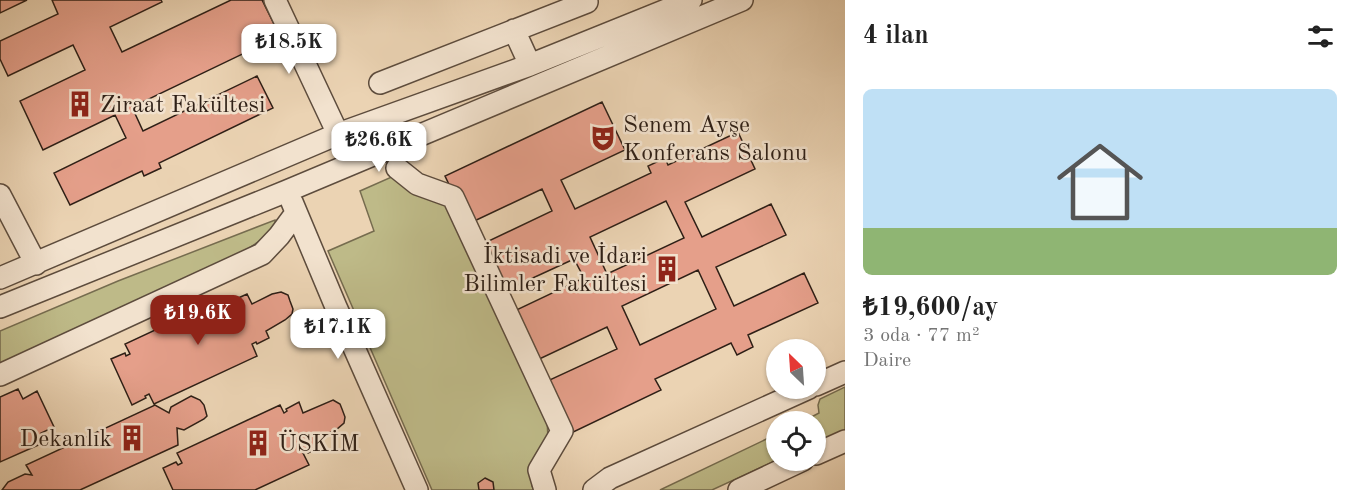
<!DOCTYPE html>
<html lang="tr">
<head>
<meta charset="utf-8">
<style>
  :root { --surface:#fff; --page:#f6f6f6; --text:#222; --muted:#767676; --accent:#8f2418 }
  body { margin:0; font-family:"Old Standard TT",serif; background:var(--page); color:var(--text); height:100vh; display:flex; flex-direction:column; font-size:22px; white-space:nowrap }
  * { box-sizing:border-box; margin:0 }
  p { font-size:20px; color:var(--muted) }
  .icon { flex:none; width:33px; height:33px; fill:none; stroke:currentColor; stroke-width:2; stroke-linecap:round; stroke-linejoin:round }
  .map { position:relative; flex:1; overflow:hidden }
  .side { display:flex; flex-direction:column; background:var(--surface); width:510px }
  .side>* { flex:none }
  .needle { width:39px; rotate:335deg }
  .buttons { position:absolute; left:766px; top:339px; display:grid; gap:12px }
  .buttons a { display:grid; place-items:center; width:60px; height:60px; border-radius:50%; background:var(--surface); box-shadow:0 2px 4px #0004; font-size:30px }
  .price { position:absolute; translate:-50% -51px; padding:0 14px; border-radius:12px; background:#fff; color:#222; font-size:20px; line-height:39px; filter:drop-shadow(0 2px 3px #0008) }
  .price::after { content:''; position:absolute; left:50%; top:36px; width:18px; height:14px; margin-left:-9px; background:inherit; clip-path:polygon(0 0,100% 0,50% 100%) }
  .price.active { background:var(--accent); color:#fff }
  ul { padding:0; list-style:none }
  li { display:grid; align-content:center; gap:12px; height:318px; padding:0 18px }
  li span { display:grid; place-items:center; height:186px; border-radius:9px; color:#555 }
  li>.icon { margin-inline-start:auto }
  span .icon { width:108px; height:108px; fill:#fffc; stroke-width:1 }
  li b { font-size:26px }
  h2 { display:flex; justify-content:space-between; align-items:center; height:72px; padding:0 18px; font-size:26px }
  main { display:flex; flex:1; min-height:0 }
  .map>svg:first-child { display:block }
</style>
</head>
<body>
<main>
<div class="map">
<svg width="845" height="490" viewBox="0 0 845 490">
  <rect width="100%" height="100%" fill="#ebd3b3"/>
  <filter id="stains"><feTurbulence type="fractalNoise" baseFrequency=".00333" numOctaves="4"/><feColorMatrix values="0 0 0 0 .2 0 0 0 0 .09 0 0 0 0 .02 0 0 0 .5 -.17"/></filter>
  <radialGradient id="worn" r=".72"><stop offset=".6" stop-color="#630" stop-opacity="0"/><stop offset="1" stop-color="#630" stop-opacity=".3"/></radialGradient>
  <!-- green -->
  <path fill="#beba88" stroke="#766c4f" stroke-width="1.5" d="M396 175 449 204 547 418 548 440 532 465V486L535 490H432L328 251 374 231 360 191Z
    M275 220 276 230 246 250 0 365V331L118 281Z
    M845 387V437L816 443V422H802L819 413 818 405 820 399Z
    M777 434V460L712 490H660Z"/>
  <!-- building -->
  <path fill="#e59f8a" stroke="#2e1f16" stroke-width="1.5" fill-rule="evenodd" d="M0 0H27L0 13Z
    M52 0H161L162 2 110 27 122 52 231 0H262L280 36 132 107 143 131 257 76 273 108 159 163 161 168 144 176 142 171 70 205 54 173 126 138 115 115 43 150 20 101 85 70 73 45 8 76 0 59V41L58 14Z
    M602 102 625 150 561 180 575 209 651 173 648 166 665 158 668 165 738 132 755 169 685 202 702 237 771 204 786 235 716 267 734 306 804 273 818 303 748 335 753 347 737 355 731 343 655 379 661 390 567 435 543 383 617 349 607 327 533 362 510 313 584 278 574 259 500 293 478 246 552 211 542 189 468 224 445 176ZM666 201 684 238 607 274 590 237ZM698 270 716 309 640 345 622 306Z
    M281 292 288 295 290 301 293 309 292 314 285 320 266 331 269 338 257 344 256 342 252 344 257 356 154 404 149 394 145 396 146 398 132 405 111 359 125 353 126 356 130 354 125 344 228 296 232 304 235 303 234 300 247 294 252 304 272 294Z
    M18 389 23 399 37 391 54 427 41 433 45 442 0 462V397Z
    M191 396 200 400 204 405 207 416 204 419 184 430 177 428 178 445 80 490H2L8 482 25 474 32 475 26 465 155 405 169 413 171 407Z
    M333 400 340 404 342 409 345 417 344 423 337 429 317 439 321 447 308 453 307 451 303 453 309 465 255 490H173L163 468 176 462 178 465 182 463 177 453 280 405 284 413 287 411 286 409 299 402 303 413Z
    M485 478 493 482 494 490H479L478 483Z"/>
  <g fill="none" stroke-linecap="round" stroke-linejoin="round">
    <!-- minor casing -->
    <g stroke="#5d4c3d" stroke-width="24">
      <path id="minor" d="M275 0 338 134
        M514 30 530 65
        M380 83 587 2
        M397 168 417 184 453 197 562 431 539 470 545 490
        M0 195 36 264
        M292 202 336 307 417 490
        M0 278 338 134 530 65 691 0
        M0 307 287 191 742 0
        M0 375 262 254 279 236 296 213
        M816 385 845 372
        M816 454 845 441
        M594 490 610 478 809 388
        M739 490 803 460"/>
    </g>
    <!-- minor -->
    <use href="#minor" stroke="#f2e2ce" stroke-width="21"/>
  </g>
  <!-- icons -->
  <defs>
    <g id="building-bare" transform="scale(2.07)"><path d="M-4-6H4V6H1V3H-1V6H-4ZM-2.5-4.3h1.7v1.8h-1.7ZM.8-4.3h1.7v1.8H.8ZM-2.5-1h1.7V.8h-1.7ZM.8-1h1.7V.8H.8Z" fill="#8f2418" stroke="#f2e2ce" stroke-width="2.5" paint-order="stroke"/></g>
    <g id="theatre-bare" transform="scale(2.07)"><path d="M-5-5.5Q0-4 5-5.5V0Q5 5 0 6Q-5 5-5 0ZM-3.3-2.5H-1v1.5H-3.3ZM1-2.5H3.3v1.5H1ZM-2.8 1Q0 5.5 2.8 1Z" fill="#8f2418" stroke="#f2e2ce" stroke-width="2.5" paint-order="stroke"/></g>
  </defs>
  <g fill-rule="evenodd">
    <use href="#building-bare" x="80" y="104"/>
    <use href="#theatre-bare" x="603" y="138"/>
    <use href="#building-bare" x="667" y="269"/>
    <use href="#building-bare" x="132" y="438"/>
    <use href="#building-bare" x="258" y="443"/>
  </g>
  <g text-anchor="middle" stroke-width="5" stroke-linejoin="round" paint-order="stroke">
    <!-- poi labels -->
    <g font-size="24" fill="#2e1f16" stroke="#f2e2ce" text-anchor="start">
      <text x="100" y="112">Ziraat Fakültesi</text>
      <text x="623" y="132">Senem Ayşe<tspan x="623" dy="28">Konferans Salonu</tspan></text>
      <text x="647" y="263" text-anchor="end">İktisadi ve İdari<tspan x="647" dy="28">Bilimler Fakültesi</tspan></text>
      <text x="112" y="446" text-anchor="end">Dekanlık</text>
      <text x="278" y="451">ÜSKİM</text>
    </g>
  </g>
  <rect width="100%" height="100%" filter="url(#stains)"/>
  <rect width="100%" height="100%" fill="url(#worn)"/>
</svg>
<div class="buttons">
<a><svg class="needle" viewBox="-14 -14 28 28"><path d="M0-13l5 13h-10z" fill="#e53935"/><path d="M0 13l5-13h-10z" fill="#767676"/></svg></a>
<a><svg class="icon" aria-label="locate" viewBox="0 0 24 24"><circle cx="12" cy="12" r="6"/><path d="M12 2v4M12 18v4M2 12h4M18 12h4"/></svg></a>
</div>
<b class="price" style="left:289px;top:75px">₺18.5K</b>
<b class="price" style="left:379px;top:173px">₺26.6K</b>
<b class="price active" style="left:198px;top:346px">₺19.6K</b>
<b class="price" style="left:338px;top:360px">₺17.1K</b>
</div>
<section class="side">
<h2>4 ilan<svg class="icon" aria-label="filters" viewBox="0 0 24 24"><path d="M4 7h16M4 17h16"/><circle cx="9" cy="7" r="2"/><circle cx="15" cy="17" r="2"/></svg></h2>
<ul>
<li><span style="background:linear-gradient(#bfe0f5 75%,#8fb573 0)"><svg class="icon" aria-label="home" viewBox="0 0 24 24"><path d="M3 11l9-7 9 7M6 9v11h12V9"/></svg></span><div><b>₺19,600/ay</b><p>3 oda · 77 m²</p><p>Daire</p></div></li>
</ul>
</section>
</main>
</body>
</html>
